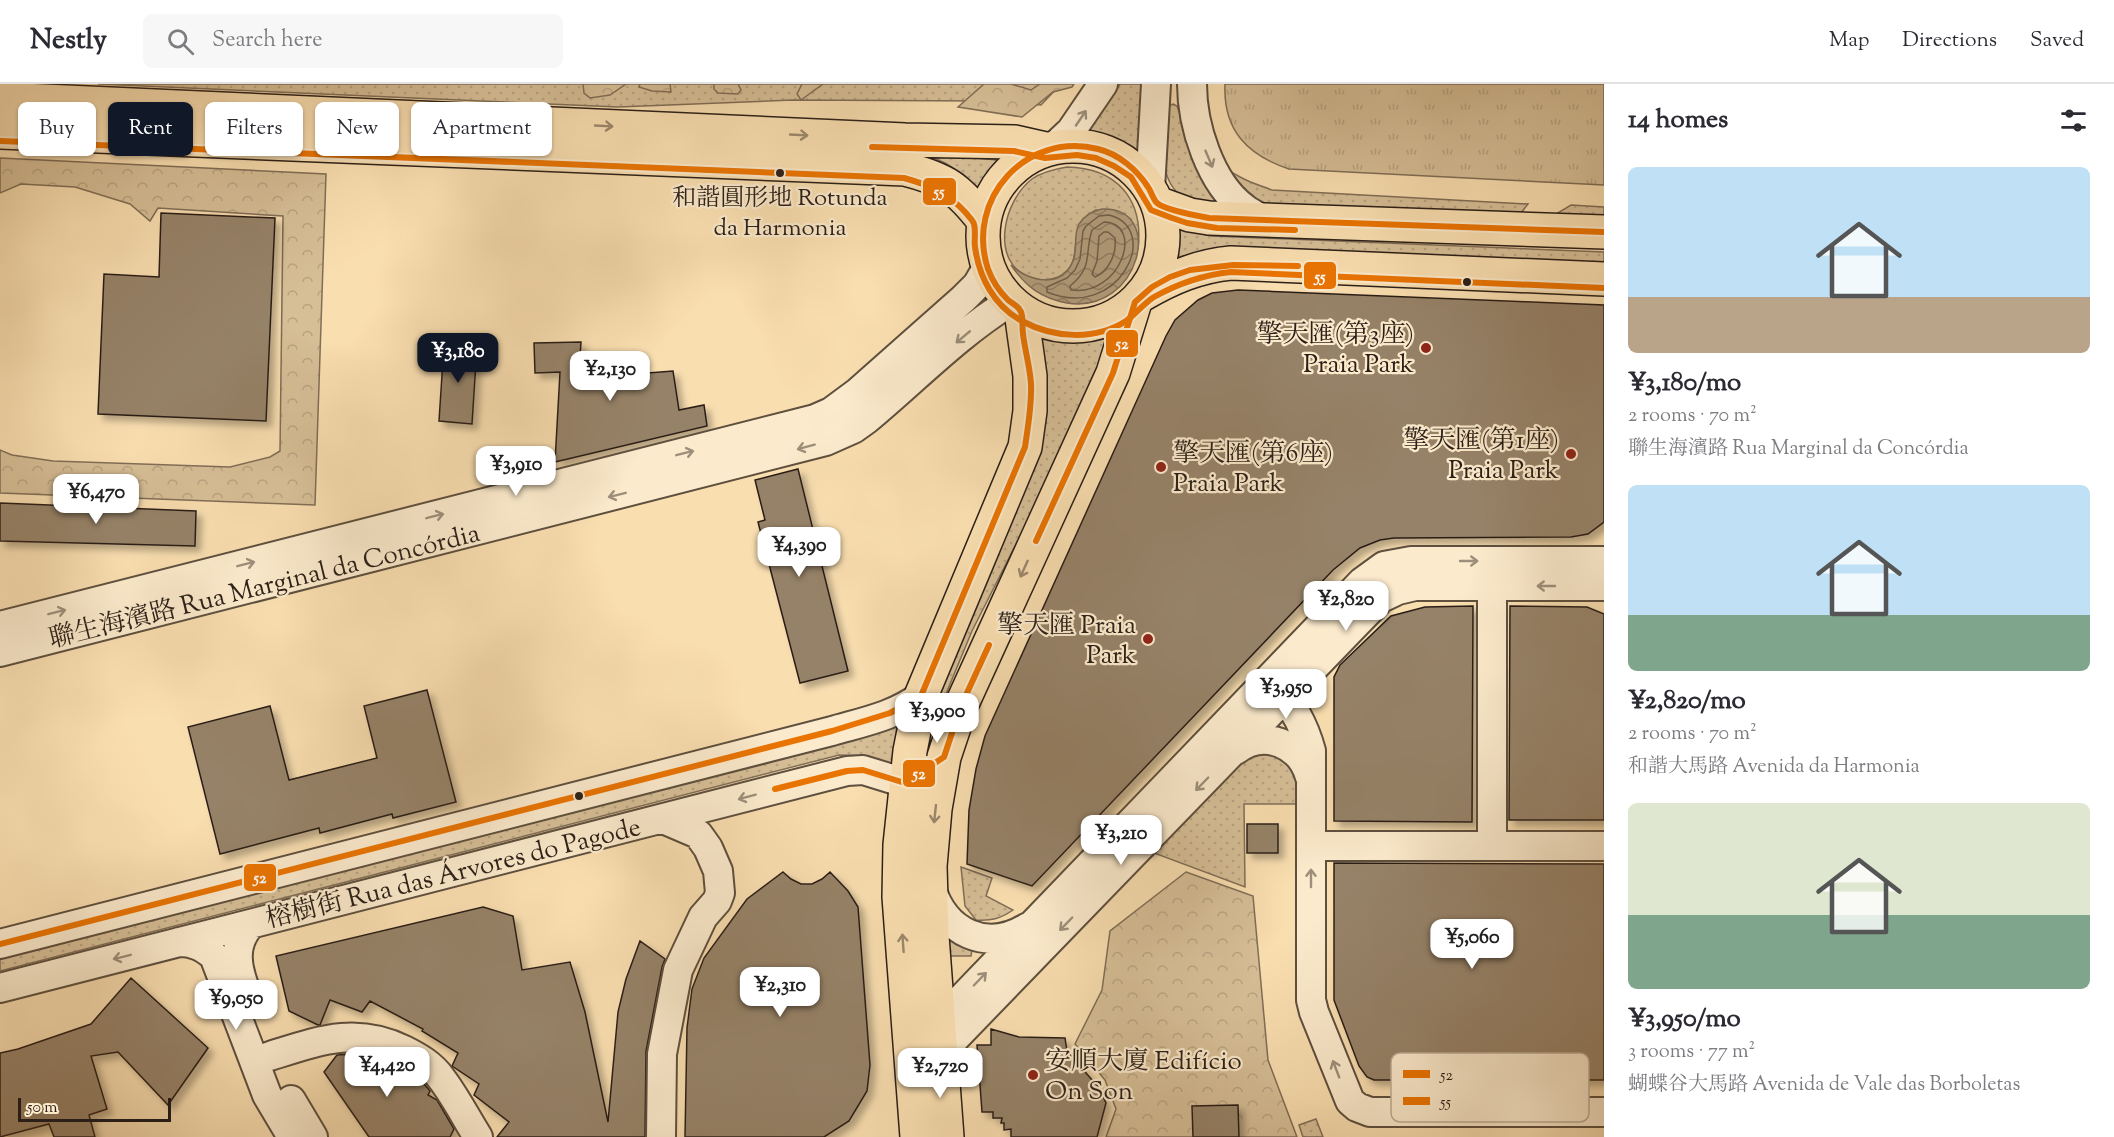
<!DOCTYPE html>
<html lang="en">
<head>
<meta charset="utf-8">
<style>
  :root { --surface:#fff; --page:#f7f7f7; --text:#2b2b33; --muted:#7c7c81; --line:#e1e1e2; --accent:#111827 }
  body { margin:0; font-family:"Sorts Mill Goudy","Noto Serif SC",serif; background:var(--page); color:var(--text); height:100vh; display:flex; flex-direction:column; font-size:22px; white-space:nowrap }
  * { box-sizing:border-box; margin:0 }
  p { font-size:20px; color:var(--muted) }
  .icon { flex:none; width:33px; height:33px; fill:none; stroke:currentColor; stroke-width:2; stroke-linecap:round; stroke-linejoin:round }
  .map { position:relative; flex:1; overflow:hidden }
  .panel { display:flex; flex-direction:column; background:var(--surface); width:510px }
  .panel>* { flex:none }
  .top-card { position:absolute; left:18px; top:18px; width:570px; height:54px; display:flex; gap:12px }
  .scale { position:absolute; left:18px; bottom:15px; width:153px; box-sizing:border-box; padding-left:6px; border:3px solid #2b1f18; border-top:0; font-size:16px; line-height:21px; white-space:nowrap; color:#2b1f18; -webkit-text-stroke:4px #fbeacc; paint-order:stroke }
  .price { position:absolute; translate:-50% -51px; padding:0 14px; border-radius:12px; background:#fff; color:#222; font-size:20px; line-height:39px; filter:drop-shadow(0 2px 3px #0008) }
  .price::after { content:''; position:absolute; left:50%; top:36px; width:18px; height:14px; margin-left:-9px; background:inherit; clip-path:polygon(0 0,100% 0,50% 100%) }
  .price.selected { background:var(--accent); color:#fff }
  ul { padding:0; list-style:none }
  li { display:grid; align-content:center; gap:12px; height:318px; padding:0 24px }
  li span { display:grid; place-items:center; height:186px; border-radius:9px; color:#555 }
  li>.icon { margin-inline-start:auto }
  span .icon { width:108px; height:108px; fill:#fffc; stroke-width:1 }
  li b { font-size:26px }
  h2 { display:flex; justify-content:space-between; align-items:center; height:72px; padding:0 24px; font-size:26px }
  .tag { padding:0 21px; border-radius:9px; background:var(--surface); box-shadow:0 2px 4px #0004; font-size:21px; line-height:54px }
  .tag.selected { background:var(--accent); color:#fff }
  header { display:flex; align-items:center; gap:36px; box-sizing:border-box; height:84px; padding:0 30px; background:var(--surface); border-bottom:2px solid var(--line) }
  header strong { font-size:28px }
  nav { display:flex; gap:33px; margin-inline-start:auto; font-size:21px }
  .search { width:420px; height:54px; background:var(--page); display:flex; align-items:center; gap:15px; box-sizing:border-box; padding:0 21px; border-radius:9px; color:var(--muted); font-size:22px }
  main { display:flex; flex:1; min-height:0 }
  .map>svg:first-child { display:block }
</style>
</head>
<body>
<header>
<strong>Nestly</strong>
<div class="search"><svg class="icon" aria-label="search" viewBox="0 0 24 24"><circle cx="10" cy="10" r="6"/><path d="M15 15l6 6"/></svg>Search here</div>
<nav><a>Map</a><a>Directions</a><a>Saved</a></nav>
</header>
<main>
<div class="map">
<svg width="1604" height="1053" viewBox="0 0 1604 1053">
  <defs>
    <pattern id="grass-dots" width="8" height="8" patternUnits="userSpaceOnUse" patternTransform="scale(1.5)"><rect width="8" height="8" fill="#d6be96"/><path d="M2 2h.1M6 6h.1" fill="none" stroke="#b8a381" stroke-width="1.8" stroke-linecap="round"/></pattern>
    <pattern id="forest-crowns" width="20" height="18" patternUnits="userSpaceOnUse" patternTransform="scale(1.5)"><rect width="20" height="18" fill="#d6be96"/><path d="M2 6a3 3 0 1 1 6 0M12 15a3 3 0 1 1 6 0" fill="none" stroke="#b8a381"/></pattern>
    <pattern id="park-tufts" width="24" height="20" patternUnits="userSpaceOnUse" patternTransform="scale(1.5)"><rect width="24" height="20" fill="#d6be96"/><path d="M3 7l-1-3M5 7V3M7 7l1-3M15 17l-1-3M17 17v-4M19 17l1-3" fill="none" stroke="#b8a381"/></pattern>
    <pattern id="water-waves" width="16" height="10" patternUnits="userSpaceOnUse" patternTransform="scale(1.5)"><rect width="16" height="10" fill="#b39d7c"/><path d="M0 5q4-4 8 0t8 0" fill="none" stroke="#927f65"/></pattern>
    <filter id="shadow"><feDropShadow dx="5.5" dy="5.5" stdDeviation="3" flood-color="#0004"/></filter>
  </defs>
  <rect width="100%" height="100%" fill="#f9deb0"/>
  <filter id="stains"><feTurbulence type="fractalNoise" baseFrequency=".00333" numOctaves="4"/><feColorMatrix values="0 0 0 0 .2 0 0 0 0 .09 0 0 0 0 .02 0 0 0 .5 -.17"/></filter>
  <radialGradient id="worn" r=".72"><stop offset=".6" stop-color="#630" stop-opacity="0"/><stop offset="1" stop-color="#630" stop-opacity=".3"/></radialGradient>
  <!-- grass -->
  <path fill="url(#grass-dots)" stroke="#806e57" stroke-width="1.5" d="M98 0H1061L1041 21 984 17 792 16 618 23Z
    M1120 0H1143L1141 69 1124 59 1086 47 1100 31Z
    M1173 20 1177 22C1186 51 1215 81 1242 94 1251 99 1262 102 1272 106L1528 120 1517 134 1214 127C1204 122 1189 118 1180 111 1155 90 1165 50 1168 22Z
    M922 69 997 76 978 104 963 90 945 79Z
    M1067 83C1116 84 1144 114 1138 165 1139 132 1123 132 1096 126 1060 146 1090 177 1058 193 1049 197 1041 197 1031 194 989 179 1003 117 1032 95 1042 88 1055 85 1067 83Z
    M1571 121 1604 123V142L1551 133Z
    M1177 138 1194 148 1212 152 1604 168V180L1214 164 1177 174Z
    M1031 247 1056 254 1088 256 1118 247 1059 375 972 547 931 646 926 647 942 591 1035 370Z
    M898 640 895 681C886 681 879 675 870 673 860 671 850 671 839 671L0 887V872Z
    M1271 668 1297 687 1302 720H1244L1245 803 1154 769 1241 674Z
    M961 783 992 794 986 812 1013 826C1000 835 991 837 976 836L965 822Z
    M947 854 973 860 971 872H948Z
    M1316 1035 1323 1053H1303L1299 1041Z"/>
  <!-- forest -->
  <path fill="url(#forest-crowns)" stroke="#806e57" stroke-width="1.5" d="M583 0H626L610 11 590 14 584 9Z
    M640 0H670L671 8 652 7 639 3Z
    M714 0H738L741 6 738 10 718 9 714 5Z
    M802 0H823L801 16 797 10Z
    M984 0H1011L1031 6 1040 0H1074L1072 3 1053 8 1022 33 958 23Z
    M0 74 326 90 315 421 0 409V366L12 371 53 377 230 383 270 373 280 367 283 132 158 124 150 137 130 120 75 103 21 100 0 109Z
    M1186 788 1253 812 1268 976 1297 1053H1106L1116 1025 1105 996 1075 960 1102 906 1110 847Z"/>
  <!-- park -->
  <path fill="url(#park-tufts)" stroke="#806e57" stroke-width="1.5" d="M1225 0H1604V101L1289 85C1247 71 1223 46 1225 0Z"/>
  <!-- water -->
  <path fill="url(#water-waves)" stroke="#7d6b54" stroke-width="1.5" d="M1102 125C1166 122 1140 231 1067 219 1041 214 1026 203 1011 181 1029 198 1062 205 1073 177 1078 165 1073 151 1079 140 1084 132 1093 127 1102 125Z"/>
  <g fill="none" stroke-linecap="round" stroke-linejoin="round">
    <!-- shore -->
    <path stroke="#6f5e4a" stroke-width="1.5" d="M1109 131C1163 145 1119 238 1047 208V203L1067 194 1075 186 1080 175 1083 147 1086 142 1099 132Z
      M1104 138C1145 139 1121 213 1071 206L1070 202C1094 182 1084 171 1092 146Z
      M1104 148H1108L1115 154C1117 169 1109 187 1095 193L1092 190 1097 177 1099 152Z"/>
  </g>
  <!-- building -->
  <path fill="#968267" stroke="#2b1f18" stroke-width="1.5" filter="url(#shadow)" d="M161 129 275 134 266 337 98 330 104 190 159 193Z
    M1238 206 1604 221V438L1588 450 1571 453 1394 454 1380 456 1360 464 1333 486 1032 802 967 780 969 726 976 685 985 652 1166 252 1175 236 1198 216 1212 209Z
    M581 258 580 273 620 269 622 291 673 287 679 326 704 321 707 342 555 378 560 288 535 289 534 259Z
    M444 260 477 262 472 340 439 337Z
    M798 385 848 587 800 599 758 438 765 436 755 396Z
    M0 419 196 427 195 462 0 457Z
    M1473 522 1472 738 1334 737V593L1340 581 1391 532 1425 523Z
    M1510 522 1587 523 1604 530V736H1509Z
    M427 606 456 718 393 734 392 730 320 749 319 744 220 770 188 643 270 622 289 696 377 674 364 622Z
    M1247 740H1278V769H1247Z
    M1334 779 1604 780V996H1374L1367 993 1359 982 1334 916Z
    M783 788 791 795 801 800H812L822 795 830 788 848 807 858 823 870 981 867 1007 849 1037 824 1053H685L687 944 692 905 704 874 747 815Z
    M483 823 513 832 522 886 570 878 585 928 608 1038 618 928 626 895 640 857 665 875 662 883 646 967 645 1053H497L509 1038 474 1011 479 1000 452 982 458 969 422 947 423 945 370 917 362 928 330 916 320 941H318L289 927 276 872Z
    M131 894 208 964 168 1021 118 968 91 972 107 1025 89 1031 95 1053H54L49 1040 0 1053V969L18 965 91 940Z
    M991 945 1019 953 1065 954 1067 967 1099 1004 1106 1019 1097 1053H1011V1045L1004 1046V1039H1001L1002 1034H993V1028H982L977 961H991Z
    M353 970 381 974 402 983 419 994 430 1007 428 1011 437 1016 454 1045 450 1053H369L324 988 337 971Z
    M1238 1021 1239 1053H1193L1192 1022Z"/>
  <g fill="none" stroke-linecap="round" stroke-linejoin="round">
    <!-- minor casing -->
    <g stroke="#5e4f3e" stroke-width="32">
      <path id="minor" d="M1192 0C1192 41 1210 99 1244 124 1250 129 1257 132 1264 136
        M1054 63 1071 47 1103 0
        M1150 105 1156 0
        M0 542 815 335 831 328 858 308 963 215 977 201 987 184
        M0 568 826 357 853 345 867 335C914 296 958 250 1010 218
        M1273 599C1292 619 1304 641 1311 667V916L1314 928 1350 1017 1357 1023 1370 1028H1604
        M1236 666C1264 644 1301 660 1310 693
        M1311 762H1604
        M1492 762V502
        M931 804C945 849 987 869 1028 843
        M179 858C194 858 203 863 214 872L267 1011 292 1053
        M0 860 832 647C863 638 895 632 921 612
        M0 904 847 687 863 686 905 699 925 686
        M247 910C237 885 231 861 251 840
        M940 937 1362 498 1384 482 1411 477H1604
        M270 972C318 957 356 942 404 966 418 973 432 981 441 994 455 1012 466 1034 478 1053
        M943 981 947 967 955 954 1381 514 1398 506 1415 502H1604
        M291 1016 313 1053
        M661 1053 662 970 678 886 703 833 717 817 720 809 718 787 708 764 698 750 663 735"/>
    </g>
    <!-- major casing -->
    <g stroke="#2b1f18" stroke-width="36">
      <path id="major" d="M0 15 905 56 1015 58 1046 65
        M0 48 905 85C945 95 958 104 983 136
        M983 152a90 90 0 1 1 180 0a90 90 0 1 1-180 0Z
        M1157 119 1190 131 1209 134 1604 148
        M1143 210C1171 194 1198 182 1231 179L1604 195
        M917 1053 899 813 900 761 910 667 921 612 1025 363 1030 327V292L1021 227
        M947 1053 932 852 930 782 935 725 944 673 961 622 1113 289 1135 218"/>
    </g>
    <!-- minor -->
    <use href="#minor" stroke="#fbeacc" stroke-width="28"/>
    <!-- major -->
    <use href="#major" stroke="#f9deb0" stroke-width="33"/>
    <!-- bus-1 casing -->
    <g stroke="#fbeacc" stroke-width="10">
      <path id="bus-1" d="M1036 457 1113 289 1135 218 1152 203 1170 193 1190 186 1233 181 1298 182
        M775 705 847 687 863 686 905 699 944 673 961 622 989 561
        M0 860 832 647 890 629 921 612 1025 363C1028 342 1032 321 1031 300 1030 283 1025 267 1023 250 1022 244 1023 238 1022 232 1021 223 1014 221 1008 216 1000 208 992 196 988 185 965 115 1026 47 1098 65 1119 70 1137 86 1148 103 1151 107 1153 115 1157 119 1165 126 1198 132 1209 134L1604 148"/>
    </g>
    <!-- bus-2 casing -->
    <g stroke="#fbeacc" stroke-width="10">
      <path id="bus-2" d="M0 57 904 94C929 101 948 109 966 129 968 132 973 136 974 140 976 147 974 156 975 163 979 193 994 222 1022 237 1053 254 1095 257 1126 237 1136 230 1143 220 1154 213 1179 199 1203 191 1231 188L1604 204
        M872 63 1014 67 1045 74 1077 71 1096 74 1114 82 1131 93 1151 126 1172 134 1187 139 1217 144 1295 146"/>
    </g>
    <!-- bus-1 -->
    <use href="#bus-1" stroke="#ea7402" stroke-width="6"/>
    <!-- bus-2 -->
    <use href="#bus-2" stroke="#ea7402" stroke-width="6"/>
  </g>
  <!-- one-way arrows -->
  <defs><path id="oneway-shaft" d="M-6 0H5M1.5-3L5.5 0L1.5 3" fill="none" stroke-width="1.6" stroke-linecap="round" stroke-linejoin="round" transform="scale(1.5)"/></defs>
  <g stroke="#9d8f7b">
    <use href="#oneway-shaft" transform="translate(1081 34) rotate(-56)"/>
    <use href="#oneway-shaft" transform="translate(1209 75) rotate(67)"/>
    <use href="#oneway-shaft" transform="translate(963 253) rotate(140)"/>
    <use href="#oneway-shaft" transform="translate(806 363) rotate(165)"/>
    <use href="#oneway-shaft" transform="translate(685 369) rotate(-14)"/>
    <use href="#oneway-shaft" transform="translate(617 411) rotate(166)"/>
    <use href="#oneway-shaft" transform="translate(435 432) rotate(-14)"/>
    <use href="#oneway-shaft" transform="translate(1469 477)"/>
    <use href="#oneway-shaft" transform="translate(246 480) rotate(-14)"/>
    <use href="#oneway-shaft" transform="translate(1546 502) rotate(180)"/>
    <use href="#oneway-shaft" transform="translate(57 528) rotate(-14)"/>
    <use href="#oneway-shaft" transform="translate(1202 700) rotate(134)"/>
    <use href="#oneway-shaft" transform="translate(747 713) rotate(165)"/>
    <use href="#oneway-shaft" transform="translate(1311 794) rotate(-90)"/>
    <use href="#oneway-shaft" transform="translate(1066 840) rotate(134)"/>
    <use href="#oneway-shaft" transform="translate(122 873) rotate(166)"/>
    <use href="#oneway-shaft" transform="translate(980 895) rotate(-46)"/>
    <use href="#oneway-shaft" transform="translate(1336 985) rotate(-111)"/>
  </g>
  <g stroke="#9c886c">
    <use href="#oneway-shaft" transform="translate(604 42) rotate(3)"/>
    <use href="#oneway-shaft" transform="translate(799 51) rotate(3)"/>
    <use href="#oneway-shaft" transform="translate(1024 485) rotate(114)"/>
    <use href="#oneway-shaft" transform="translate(935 730) rotate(96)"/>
    <use href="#oneway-shaft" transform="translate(903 859) rotate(-94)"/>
  </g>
  <!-- markers -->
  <g fill="#2b1f18" stroke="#fbeacc" stroke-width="2">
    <circle cx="780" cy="89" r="5"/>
    <circle cx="1467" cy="198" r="5"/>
    <circle cx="579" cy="712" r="5"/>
  </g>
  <g fill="#8f2418" stroke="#fbeacc" stroke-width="2">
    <circle cx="1426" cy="264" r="6"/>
    <circle cx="1571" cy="370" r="6"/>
    <circle cx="1161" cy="383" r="6"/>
    <circle cx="1148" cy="555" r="6"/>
    <circle cx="1033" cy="991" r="6"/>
  </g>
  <g text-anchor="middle" stroke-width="4.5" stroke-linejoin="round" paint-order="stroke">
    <!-- bus labels -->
    <g font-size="24" fill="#2b1f18" stroke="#fbeacc">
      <text x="780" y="121">和諧圓形地 Rotunda<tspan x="780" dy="30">da Harmonia</tspan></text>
    </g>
    <!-- poi labels -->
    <g font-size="26" fill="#2b1f18" stroke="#fbeacc" text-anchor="end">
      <text x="1414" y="258">擎天匯(第3座)<tspan x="1414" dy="30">Praia Park</tspan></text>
      <text x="1559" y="364">擎天匯(第1座)<tspan x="1559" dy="30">Praia Park</tspan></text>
      <text x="1173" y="377" text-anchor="start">擎天匯(第6座)<tspan x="1173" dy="30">Praia Park</tspan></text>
      <text x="1136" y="549">擎天匯 Praia<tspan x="1136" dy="30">Park</tspan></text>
      <text x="1045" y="985" text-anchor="start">安順大廈 Edifício<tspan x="1045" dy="30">On Son</tspan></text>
    </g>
    <!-- street labels -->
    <g font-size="26" fill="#2b1f18" stroke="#fbeacc">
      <text transform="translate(264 501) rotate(-14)" y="9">聯生海濱路 Rua Marginal da Concórdia</text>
      <text transform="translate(453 788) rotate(-14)" y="9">榕樹街 Rua das Árvores do Pagode</text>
    </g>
  </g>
  <!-- legend -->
  <rect x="1391" y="969" width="198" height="69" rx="9" fill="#fbeacc" stroke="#bdad96" stroke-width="1.5"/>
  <rect x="1403" y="986" width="27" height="8" fill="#ea7402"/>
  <rect x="1403" y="1013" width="27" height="8" fill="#ea7402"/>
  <g font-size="16" fill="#2b1f18">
    <text x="1440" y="996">52</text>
    <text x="1440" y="1023">55</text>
  </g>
  <g stroke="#fbeacc" stroke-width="2">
    <rect x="922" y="93" width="35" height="29" rx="6" fill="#ea7402"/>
    <rect x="1303" y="177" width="34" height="29" rx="6" fill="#ea7402"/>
    <rect x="1105" y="245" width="34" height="29" rx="6" fill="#ea7402"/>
    <rect x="902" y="675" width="34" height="29" rx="6" fill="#ea7402"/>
    <rect x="243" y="779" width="34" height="29" rx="6" fill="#ea7402"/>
  </g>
  <g font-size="16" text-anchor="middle" font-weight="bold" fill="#fff">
    <text x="939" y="113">55</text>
    <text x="1320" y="198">55</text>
    <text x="1122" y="265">52</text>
    <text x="919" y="695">52</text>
    <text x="260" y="799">52</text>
  </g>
  <rect width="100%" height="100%" filter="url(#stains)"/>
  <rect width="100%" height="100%" fill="url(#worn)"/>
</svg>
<div class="scale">50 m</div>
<b class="price selected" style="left:458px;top:300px">¥3,180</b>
<b class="price" style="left:610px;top:318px">¥2,130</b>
<b class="price" style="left:516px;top:413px">¥3,910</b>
<b class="price" style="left:96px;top:441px">¥6,470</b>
<b class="price" style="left:799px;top:494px">¥4,390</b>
<b class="price" style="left:1346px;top:548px">¥2,820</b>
<b class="price" style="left:1286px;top:636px">¥3,950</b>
<b class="price" style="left:937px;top:660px">¥3,900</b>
<b class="price" style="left:1121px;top:782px">¥3,210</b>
<b class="price" style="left:1472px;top:886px">¥5,060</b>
<b class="price" style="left:780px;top:934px">¥2,310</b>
<b class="price" style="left:236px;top:947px">¥9,050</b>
<b class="price" style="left:387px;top:1014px">¥4,420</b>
<b class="price" style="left:940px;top:1015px">¥2,720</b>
<div class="top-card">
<a class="tag">Buy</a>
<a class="tag selected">Rent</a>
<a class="tag">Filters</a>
<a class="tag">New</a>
<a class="tag">Apartment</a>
</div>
</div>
<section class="panel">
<h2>14 homes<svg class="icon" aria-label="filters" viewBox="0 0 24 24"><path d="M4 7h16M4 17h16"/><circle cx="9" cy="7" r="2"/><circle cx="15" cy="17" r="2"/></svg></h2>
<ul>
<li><span style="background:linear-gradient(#bfe0f5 70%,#b9a48a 0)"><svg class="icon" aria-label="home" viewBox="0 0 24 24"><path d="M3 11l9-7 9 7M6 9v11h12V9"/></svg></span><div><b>¥3,180/mo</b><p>2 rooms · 70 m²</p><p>聯生海濱路 Rua Marginal da Concórdia</p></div></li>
<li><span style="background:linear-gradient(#bfe0f5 70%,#7fa58c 0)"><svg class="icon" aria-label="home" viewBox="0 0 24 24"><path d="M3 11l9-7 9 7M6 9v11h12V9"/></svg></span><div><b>¥2,820/mo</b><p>2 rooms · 70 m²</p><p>和諧大馬路 Avenida da Harmonia</p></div></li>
<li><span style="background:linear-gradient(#dfe7d0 60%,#7fa58c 0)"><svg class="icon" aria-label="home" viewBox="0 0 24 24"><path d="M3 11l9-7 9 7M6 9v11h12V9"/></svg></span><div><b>¥3,950/mo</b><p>3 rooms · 77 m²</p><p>蝴蝶谷大馬路 Avenida de Vale das Borboletas</p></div></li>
</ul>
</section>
</main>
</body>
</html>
